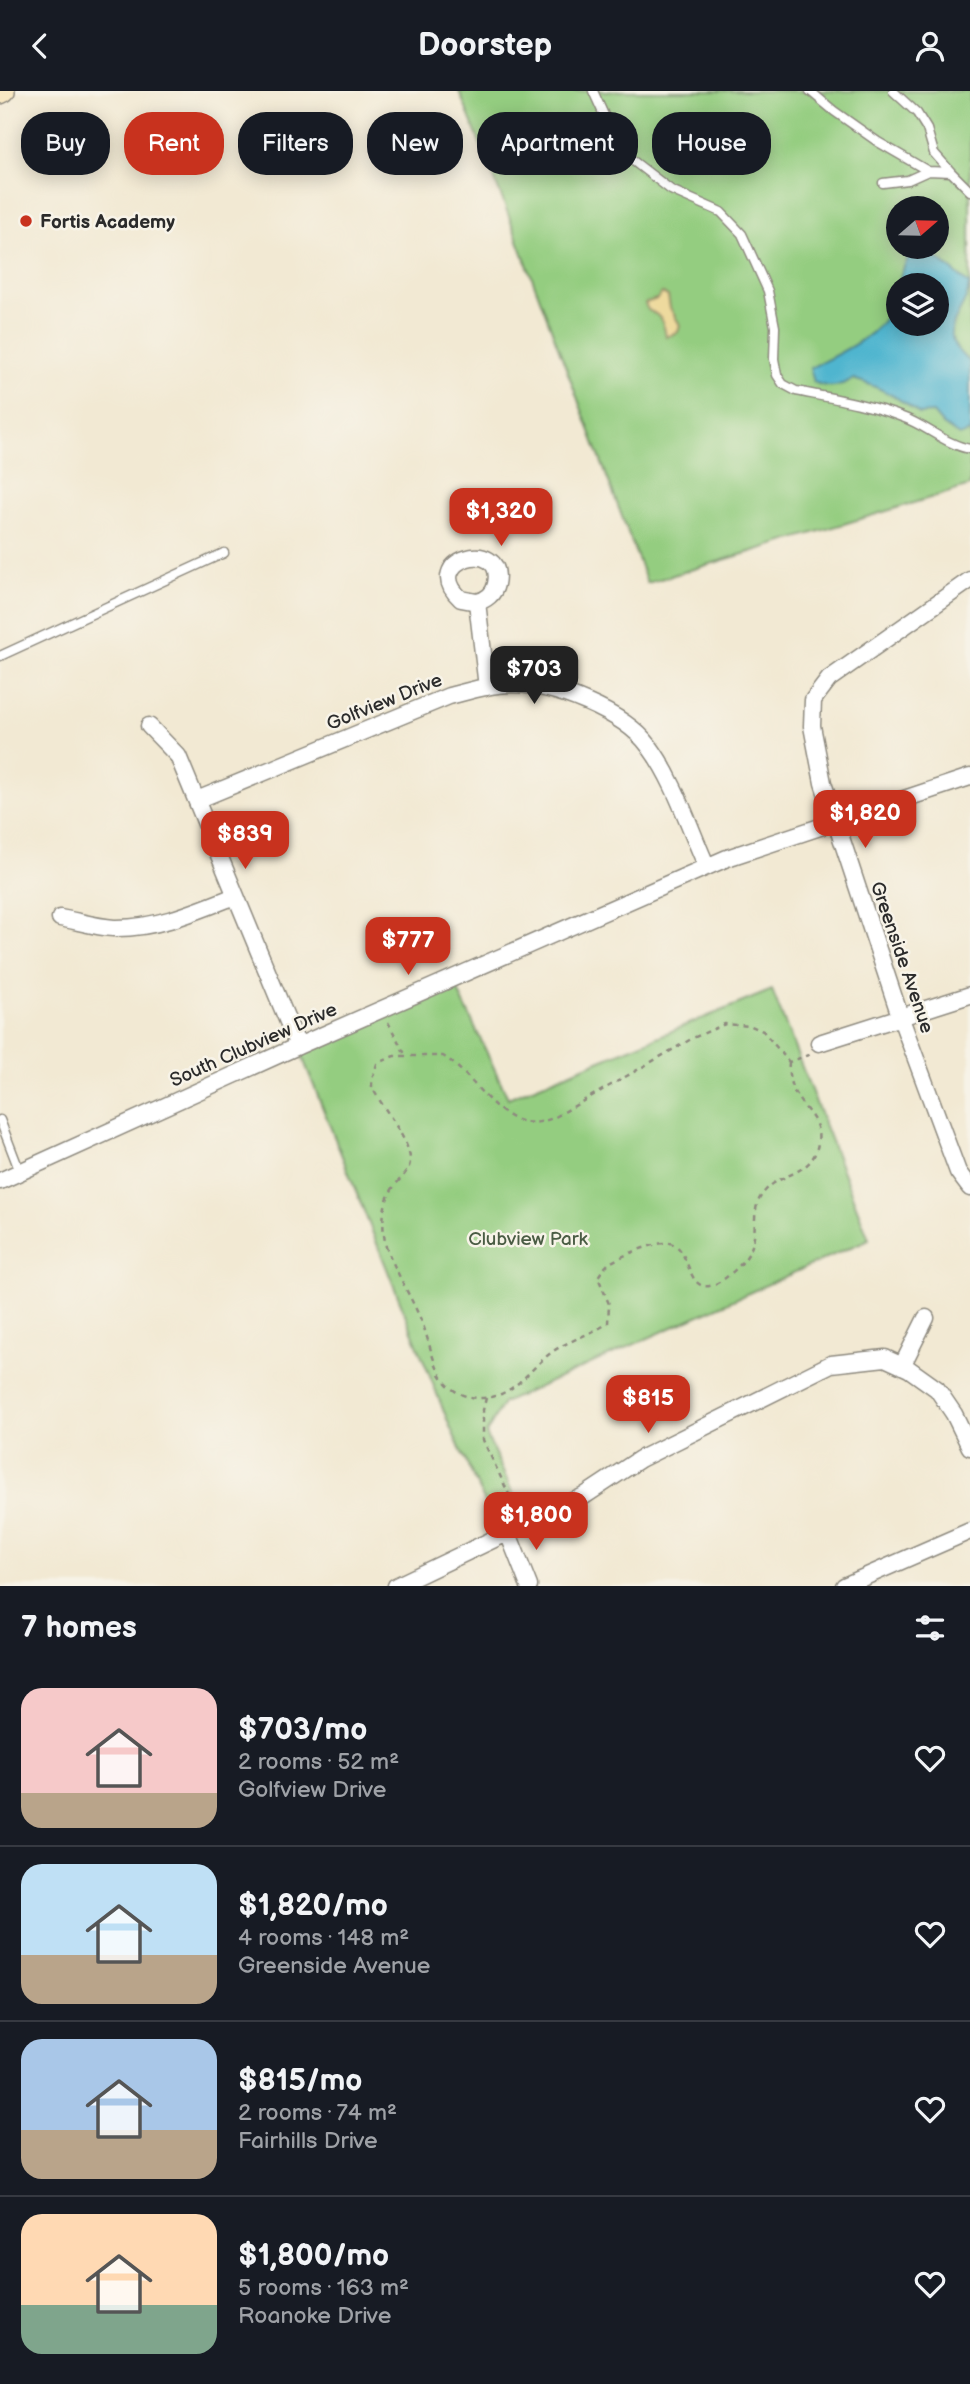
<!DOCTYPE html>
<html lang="en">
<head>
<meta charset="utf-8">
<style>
  :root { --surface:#171b24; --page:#20242c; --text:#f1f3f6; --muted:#9ea1a6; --line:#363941; --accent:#c8321e }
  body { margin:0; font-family:"Balsamiq Sans",sans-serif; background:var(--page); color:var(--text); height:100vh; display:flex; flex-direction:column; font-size:26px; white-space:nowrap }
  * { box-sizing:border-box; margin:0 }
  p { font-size:23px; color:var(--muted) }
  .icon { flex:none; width:38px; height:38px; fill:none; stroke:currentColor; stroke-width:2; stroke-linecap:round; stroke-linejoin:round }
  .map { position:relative; height:1495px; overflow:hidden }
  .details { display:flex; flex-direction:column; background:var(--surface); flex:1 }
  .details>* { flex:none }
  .top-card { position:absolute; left:21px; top:21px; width:929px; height:63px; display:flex; gap:14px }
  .needle { width:46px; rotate:70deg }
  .controls { position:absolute; left:886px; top:105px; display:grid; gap:14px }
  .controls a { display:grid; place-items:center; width:63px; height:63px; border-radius:50%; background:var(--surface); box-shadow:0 4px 18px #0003; font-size:35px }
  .price { position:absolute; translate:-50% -60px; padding:0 16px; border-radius:14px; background:var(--accent); color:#fff; font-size:23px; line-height:46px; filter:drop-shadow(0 2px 4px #0008) }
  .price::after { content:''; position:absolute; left:50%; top:42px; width:21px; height:16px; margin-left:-10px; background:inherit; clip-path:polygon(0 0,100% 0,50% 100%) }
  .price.current { background:#222; color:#fff }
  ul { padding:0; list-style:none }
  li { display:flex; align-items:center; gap:21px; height:175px; padding:0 21px }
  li+li { border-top:2px solid var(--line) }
  li span { display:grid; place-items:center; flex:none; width:196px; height:140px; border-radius:21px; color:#555 }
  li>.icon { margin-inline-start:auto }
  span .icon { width:84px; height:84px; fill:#fffc; stroke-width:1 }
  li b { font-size:30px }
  h2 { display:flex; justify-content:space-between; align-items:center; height:84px; padding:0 21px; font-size:30px }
  .pill { padding:0 24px; border-radius:28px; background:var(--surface); box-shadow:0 4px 18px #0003; font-size:24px; line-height:63px }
  .pill.current { background:var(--accent); color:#fff }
  header { display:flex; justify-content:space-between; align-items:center; height:91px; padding:0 21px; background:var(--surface); font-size:32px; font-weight:700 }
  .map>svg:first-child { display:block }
</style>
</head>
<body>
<header><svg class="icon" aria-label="back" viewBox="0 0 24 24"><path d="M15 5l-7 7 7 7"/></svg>Doorstep<svg class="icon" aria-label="person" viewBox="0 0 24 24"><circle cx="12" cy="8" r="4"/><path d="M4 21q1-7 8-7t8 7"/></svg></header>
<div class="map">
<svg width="970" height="1495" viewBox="0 0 970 1495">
  <rect width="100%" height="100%" fill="#f7f3e8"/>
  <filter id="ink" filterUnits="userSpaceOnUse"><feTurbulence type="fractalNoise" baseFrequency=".0143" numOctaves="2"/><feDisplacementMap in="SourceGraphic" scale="14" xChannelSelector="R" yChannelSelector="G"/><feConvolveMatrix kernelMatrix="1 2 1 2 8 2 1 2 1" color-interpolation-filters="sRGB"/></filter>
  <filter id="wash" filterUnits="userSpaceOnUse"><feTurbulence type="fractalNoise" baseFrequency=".00686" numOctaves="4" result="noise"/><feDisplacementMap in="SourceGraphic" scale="28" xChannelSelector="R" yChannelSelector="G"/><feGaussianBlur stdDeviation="1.57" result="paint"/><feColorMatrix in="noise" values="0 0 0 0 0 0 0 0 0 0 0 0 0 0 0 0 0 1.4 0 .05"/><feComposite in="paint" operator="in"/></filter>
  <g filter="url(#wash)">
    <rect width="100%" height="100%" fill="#f2e9d3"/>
    <!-- green -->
    <path fill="#94cd80" stroke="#607c56" stroke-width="2" fill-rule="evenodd" d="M459 0H970V395L647 492 504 112ZM898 117H936V156H898ZM898 194H936V233H898Z
      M452 887 508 1007 772 899 869 1148 503 1312 486 1343 519 1416 493 1429 451 1338 298 955Z"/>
    <!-- sand -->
    <path fill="#eeda9e" stroke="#8c8264" stroke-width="2" d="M662 202 668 205 670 217 680 234 678 241 666 246C665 238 663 229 657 224 650 219 648 222 645 212L657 208Z"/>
    <!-- water -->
    <path fill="#50b5cf" stroke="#3e707d" stroke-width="2" fill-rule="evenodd" d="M916 156 925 157 969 193C968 223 930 239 970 271V341L959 345 943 334 933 322 919 323C899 306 877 295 853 288 838 296 829 298 814 291L810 277C832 266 874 247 886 225 898 202 899 176 916 156ZM898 194H936V233H898Z"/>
  </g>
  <g filter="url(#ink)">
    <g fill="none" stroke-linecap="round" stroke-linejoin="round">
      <!-- service casing -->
      <g stroke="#8e8a7f" stroke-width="11">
        <path id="service" d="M593 0 618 55 628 66 671 99 721 121 742 143 768 200 775 236 774 268 777 284 783 293 796 300C831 307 868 313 902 326 926 334 946 354 970 358
          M810 0 834 20 878 51 928 80 951 81 970 100
          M893 0 917 22 927 38 934 62 951 81
          M883 92 908 89 928 80
          M0 565 224 462
          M0 1029 20 1081"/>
      </g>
      <!-- minor casing -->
      <g stroke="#8e8a7f" stroke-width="19">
        <path id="minor" d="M970 489 829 588 813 609 812 635 823 692 900 925 958 1081 970 1097
          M477 511 461 508C418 469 506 444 496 493 494 503 486 509 477 511L487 596
          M149 635 178 665 298 955
          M197 709 449 605C469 600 490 593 512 593 553 593 624 621 649 655 675 690 689 736 707 776
          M60 827C77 830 96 836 114 837 156 838 197 820 235 805
          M819 952 970 904
          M0 1090 298 955 727 767 970 686
          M902 1275 926 1227
          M508 1442 529 1495
          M396 1495 584 1405 640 1368 831 1273 885 1267 909 1278 937 1298 954 1323 970 1356
          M844 1495 970 1440"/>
      </g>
      <!-- secondary casing -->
      <g stroke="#8e8a7f" stroke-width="24">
        <path id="secondary" d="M0 2 4 0"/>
      </g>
      <!-- path -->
      <path stroke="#8e8a7f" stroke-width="2.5" stroke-dasharray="5 5" stroke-linecap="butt" d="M388 931 406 965
        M789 971C785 1015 823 1018 818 1052 813 1085 782 1080 765 1100 751 1115 757 1132 753 1151 750 1166 736 1179 724 1188 686 1214 693 1162 673 1153 662 1147 619 1166 608 1173 604 1177 601 1181 598 1186L609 1213 608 1232C593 1242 576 1247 560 1256 538 1268 525 1292 501 1303 491 1307 481 1308 470 1306 434 1299 433 1257 421 1229 410 1204 396 1181 386 1156 382 1136 381 1115 393 1097 398 1089 410 1081 410 1070 411 1050 381 1015 372 996V988L377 973 394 965H443C482 989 503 1052 557 1025L693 947 725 933 751 935 763 940 789 971 811 963
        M486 1307 483 1319V1349L516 1418"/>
      <!-- service -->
      <use href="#service" stroke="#fff" stroke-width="8"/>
      <!-- minor -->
      <use href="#minor" stroke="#fff" stroke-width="16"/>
      <!-- secondary -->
      <use href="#secondary" stroke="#f8e8c3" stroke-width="21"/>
    </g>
  </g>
  <!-- markers -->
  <circle fill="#c8321e" stroke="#f7f3e8" stroke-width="2.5" cx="26" cy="130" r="7"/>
  <g text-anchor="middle" stroke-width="5" stroke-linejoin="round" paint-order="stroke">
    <!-- poi labels -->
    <g font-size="19" font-weight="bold" fill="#2b2b2b" stroke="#f7f3e8" text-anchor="start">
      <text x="40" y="137">Fortis Academy</text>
    </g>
    <!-- street labels -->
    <g font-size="19" fill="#2b2b2b" stroke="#f7f3e8">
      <text transform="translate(384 610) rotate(-22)" y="7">Golfview Drive</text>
      <text transform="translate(903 866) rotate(71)" y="7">Greenside Avenue</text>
      <text transform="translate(253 953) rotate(-24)" y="7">South Clubview Drive</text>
    </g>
    <!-- park labels -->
    <g font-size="19" fill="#4a5c44" stroke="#f7f3e8">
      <text x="528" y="1154">Clubview Park</text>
    </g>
  </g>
</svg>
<div class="controls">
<a><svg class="needle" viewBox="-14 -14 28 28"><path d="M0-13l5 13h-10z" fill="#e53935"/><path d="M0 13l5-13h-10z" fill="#9ea1a6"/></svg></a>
<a><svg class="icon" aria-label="layers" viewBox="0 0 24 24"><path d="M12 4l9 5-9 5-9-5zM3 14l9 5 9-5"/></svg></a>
</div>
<b class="price" style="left:501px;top:457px">$1,320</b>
<b class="price current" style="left:534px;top:615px">$703</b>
<b class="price" style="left:865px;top:759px">$1,820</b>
<b class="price" style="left:245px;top:780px">$839</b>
<b class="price" style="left:408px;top:886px">$777</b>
<b class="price" style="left:648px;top:1344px">$815</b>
<b class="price" style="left:536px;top:1461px">$1,800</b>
<div class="top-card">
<a class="pill">Buy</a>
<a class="pill current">Rent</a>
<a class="pill">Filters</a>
<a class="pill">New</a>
<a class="pill">Apartment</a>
<a class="pill">House</a>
</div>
</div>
<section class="details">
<h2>7 homes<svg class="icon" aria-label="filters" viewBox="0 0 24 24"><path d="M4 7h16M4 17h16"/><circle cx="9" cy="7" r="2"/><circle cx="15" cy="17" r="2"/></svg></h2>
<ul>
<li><span style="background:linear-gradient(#f6c9c9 75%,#b9a48a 0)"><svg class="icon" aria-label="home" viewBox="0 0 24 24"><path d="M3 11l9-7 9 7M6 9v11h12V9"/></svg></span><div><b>$703/mo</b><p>2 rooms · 52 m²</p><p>Golfview Drive</p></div><svg class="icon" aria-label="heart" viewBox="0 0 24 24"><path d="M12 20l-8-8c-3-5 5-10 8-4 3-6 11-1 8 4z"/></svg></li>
<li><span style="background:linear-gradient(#bfe0f5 65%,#b9a48a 0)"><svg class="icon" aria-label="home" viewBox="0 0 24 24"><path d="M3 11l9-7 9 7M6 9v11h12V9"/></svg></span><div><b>$1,820/mo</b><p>4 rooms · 148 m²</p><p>Greenside Avenue</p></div><svg class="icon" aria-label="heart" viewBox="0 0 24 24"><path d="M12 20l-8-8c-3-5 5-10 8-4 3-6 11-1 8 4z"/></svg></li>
<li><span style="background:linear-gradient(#a9c7e8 65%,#b9a48a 0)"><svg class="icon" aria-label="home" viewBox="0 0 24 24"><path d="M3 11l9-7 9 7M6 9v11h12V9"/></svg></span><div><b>$815/mo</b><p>2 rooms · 74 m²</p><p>Fairhills Drive</p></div><svg class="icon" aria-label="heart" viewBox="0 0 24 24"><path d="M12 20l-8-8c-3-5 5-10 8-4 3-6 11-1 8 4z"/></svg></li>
<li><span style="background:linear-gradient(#ffd9b3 65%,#7fa58c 0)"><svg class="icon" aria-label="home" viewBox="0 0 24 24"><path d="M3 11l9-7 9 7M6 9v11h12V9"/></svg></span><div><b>$1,800/mo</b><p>5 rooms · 163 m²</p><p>Roanoke Drive</p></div><svg class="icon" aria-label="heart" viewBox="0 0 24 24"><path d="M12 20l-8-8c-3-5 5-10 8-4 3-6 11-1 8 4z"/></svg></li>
</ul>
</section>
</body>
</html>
